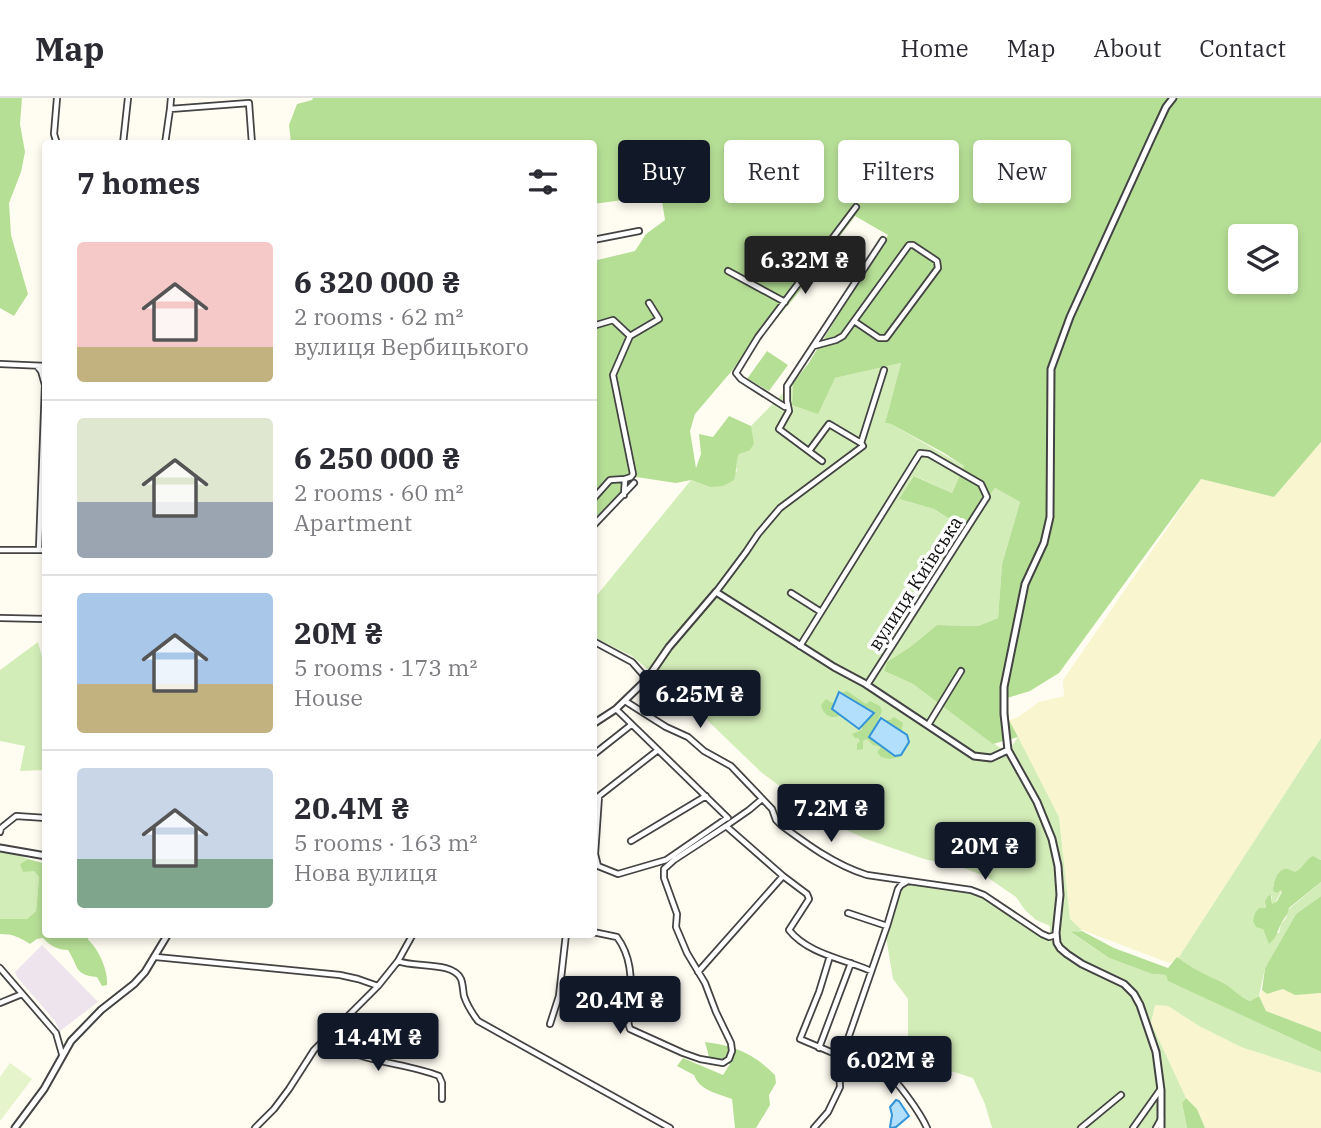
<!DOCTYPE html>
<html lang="en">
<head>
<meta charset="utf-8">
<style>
  :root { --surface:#fff; --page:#f7f7f7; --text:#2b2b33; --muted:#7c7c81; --line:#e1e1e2; --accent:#111827 }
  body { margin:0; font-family:"IBM Plex Serif",serif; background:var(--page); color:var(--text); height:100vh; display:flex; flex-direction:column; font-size:26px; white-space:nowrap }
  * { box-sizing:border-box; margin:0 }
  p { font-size:23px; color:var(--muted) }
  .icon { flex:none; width:38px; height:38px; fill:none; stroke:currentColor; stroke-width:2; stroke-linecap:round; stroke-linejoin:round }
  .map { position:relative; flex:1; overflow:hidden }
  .drawer { position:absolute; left:42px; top:42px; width:555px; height:798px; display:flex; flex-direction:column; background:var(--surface); border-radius:7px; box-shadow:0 4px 10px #0003 }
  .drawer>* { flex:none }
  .guide { position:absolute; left:618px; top:42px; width:597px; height:63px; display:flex; gap:14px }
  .fabs { position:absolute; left:1228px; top:126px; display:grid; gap:14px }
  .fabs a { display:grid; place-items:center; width:70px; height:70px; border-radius:7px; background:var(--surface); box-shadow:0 4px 10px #0003; font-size:35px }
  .price { position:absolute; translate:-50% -60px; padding:0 16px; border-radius:7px; background:var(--accent); color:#fff; font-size:23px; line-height:46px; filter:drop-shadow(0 2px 4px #0008) }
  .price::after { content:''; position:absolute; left:50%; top:42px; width:21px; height:16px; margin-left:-10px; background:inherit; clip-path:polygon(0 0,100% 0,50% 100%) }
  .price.current { background:#222; color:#fff }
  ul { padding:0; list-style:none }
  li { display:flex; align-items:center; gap:21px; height:175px; padding:0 35px }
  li+li { border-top:2px solid var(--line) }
  li span { display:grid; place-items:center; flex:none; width:196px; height:140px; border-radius:7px; color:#555 }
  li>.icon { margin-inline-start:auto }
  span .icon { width:84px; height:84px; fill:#fffc; stroke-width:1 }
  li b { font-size:30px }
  h2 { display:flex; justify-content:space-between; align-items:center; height:84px; padding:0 35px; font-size:30px }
  .tag { padding:0 24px; border-radius:7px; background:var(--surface); box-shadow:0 4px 10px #0003; font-size:24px; line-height:63px }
  .tag.current { background:var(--accent); color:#fff }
  header { display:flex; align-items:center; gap:42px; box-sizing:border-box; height:98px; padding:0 35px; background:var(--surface); border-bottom:2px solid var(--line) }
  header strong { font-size:33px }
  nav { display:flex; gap:38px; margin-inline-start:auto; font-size:24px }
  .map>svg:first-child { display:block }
</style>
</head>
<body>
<header>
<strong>Map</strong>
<nav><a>Home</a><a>Map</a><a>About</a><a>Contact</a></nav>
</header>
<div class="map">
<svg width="1321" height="1030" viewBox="0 0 1321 1030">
  <rect width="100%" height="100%" fill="#fffdf2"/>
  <!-- industrial -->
  <path fill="#ede4ee" d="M42 847 98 904 60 933 55 923 17 879 15 874Z"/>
  <!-- farmland -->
  <path fill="#f8f5cf" d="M1321 344V640L1177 862 1169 865 1082 832 1070 821 1059 719 1009 622 1018 619 1039 604 1064 598 1063 582 1201 381 1274 399Z
    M1283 891 1311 896 1321 895V934L1266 913 1259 898 1262 892 1267 896Z
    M1155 907 1168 908 1199 928 1241 949 1321 975V1030H1205L1197 1011 1186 1000 1151 925Z"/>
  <!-- green -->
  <path fill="#d3edb8" d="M901 265 885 325 891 326 964 368 952 395 915 378 899 401 934 411 965 431 995 390 1020 404 1002 466 998 520 978 528 937 527 910 549 887 564 884 573 913 586 1007 655 1018 639 1059 719 1070 821 1082 832 1072 835 1109 860 1152 876 1166 877 1169 883 1321 954V975L1241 949 1199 928 1168 908 1155 907 1151 925 1186 1000 1182 1005 1187 1030H992L985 1006 973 980 912 961 908 956V901L893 881 886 839 901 790 906 785 964 793 979 797 1036 835 1050 843V828L1036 822 1025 812 1016 799 987 779 961 769 924 761 866 741 829 724 762 675 706 621 632 558 593 539V502L691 382 710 389 737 373 735 365 739 356 749 353 751 328 793 285 792 307 835 280Z
    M38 544 45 570V672L20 673 25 648 0 643V572Z
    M1321 640V762L1318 760 1306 764 1304 769 1294 774H1280L1273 788 1282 793 1274 806H1272V797L1264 811 1260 829 1263 831 1265 835H1279L1281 826 1286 820 1289 811 1321 784V798L1296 816 1265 870 1259 898 1250 903C1237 898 1228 886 1215 883L1177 862Z
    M0 754H12L28 761 20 766 34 773 39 779 36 813 27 821H0Z"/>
  <!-- forest -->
  <path fill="#b6df96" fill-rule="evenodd" d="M0 0H22L20 26 25 54 21 74 9 105 11 137 28 196 14 218 0 210Z
    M313 0H1321V344L1274 399 1201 381 1059 575 1030 593 1007 600 1009 622 1018 639 993 646 913 586 884 573 887 564 910 549 937 527 978 528 998 520 1002 466 1020 404 995 390 965 431 934 411 899 401 914 378 952 395 964 368 944 355 891 326 885 325 901 265 835 280 818 316 792 307 793 285 808 266 888 137 855 118 795 199 695 316 690 333 696 370 701 356 699 336 713 339 729 318 751 328 754 346 749 353 739 356C735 365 737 373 734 382L723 388 710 389 691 382 676 385 636 379 593 422V163L635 153 646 136 665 122 661 97 593 106V46L291 45 289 27 297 6 312 2ZM1241 138H1286V184H1241Z
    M767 253 788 267 769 293 747 281Z
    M847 593 866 606 870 603 880 608 882 613 878 622H890L894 619 903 625 898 651 900 659 889 661 881 659 877 654 881 649 873 647 867 641 863 643V651L857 652V646L860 643 858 640H855L852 636 862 632V628L846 616C834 620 825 622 821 607L826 601 834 606 841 595Z
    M1313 758 1321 762V784L1289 810C1288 818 1284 819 1281 826 1277 834 1277 839 1269 846L1263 831 1256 829 1253 823 1255 815 1259 810H1265L1266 808 1265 803 1268 798 1271 797 1272 806 1277 803 1282 794 1281 792 1277 795 1273 793C1273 786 1277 772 1285 771 1287 770 1292 773 1294 774 1305 770 1304 762 1313 758Z
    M28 761 43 765 45 768 46 836 87 837C90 847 86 838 93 847 101 857 108 874 107 887L102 888 97 879C74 877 79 869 68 852 58 852 50 848 43 840L37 841 30 846C19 839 13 836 0 836V821H27L36 813 39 779 34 773 23 774 20 766Z
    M1321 798V895L1295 897 1283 891 1267 896 1262 892 1265 870 1296 816Z
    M1082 833 1114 850 1168 870 1177 859C1191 870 1206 877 1221 884 1232 889 1239 899 1250 903L1259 898 1266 913 1321 934V954L1168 883 1166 877 1152 876 1109 860 1071 834Z
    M705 944C734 947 754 956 775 977L776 985 769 997 770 1007 756 1030H735L732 1001C717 995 700 993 694 977L677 968 683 960 723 977 730 966 709 959Z
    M1186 1000 1197 1011 1205 1030H1187L1182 1005Z"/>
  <!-- pitch -->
  <path fill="#e5f4ca" d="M10 965 32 981 0 1023V979Z"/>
  <!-- water -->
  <path fill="#b2dffb" stroke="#3394d8" stroke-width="2" d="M839 594 874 615 859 631 832 611Z
    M881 620 907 637 909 644 901 657 895 658 869 639Z
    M896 1002 899 1003 909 1018 896 1029 891 1030 890 1029 892 1017 890 1009Z"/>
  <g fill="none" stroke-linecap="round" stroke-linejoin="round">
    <!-- minor casing -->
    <g stroke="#434343" stroke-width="8">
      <path id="minor" d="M170 11 171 0
        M57 46 54 36 57 0
        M123 46 128 0
        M165 46 170 11 249 5 252 46
        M593 142 639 133
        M728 173 785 204
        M593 228 613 222 630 238
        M814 248 836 242 843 238 909 147H913L937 163 938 170 886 240H879L854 223
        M0 266 46 268
        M37 268 41 273 45 287 39 451
        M787 307 785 309 741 281 736 275 758 239 856 109
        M809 353 829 326 861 345
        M822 363 779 331 789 313 787 303V288L883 142
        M624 397 625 381 631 379 633 376 613 277 630 238 659 221 649 205
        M593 401 610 382 625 381
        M593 428 634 385
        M0 452H46
        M716 494 746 454 758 436 780 410 863 348 861 345 884 272
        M791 495 821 514
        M0 520 46 521
        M593 543 632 564 647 581
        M800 548 920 355 929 356 981 386 987 399 867 587
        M625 603 666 629 688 639 704 653 731 668 772 711 776 722 781 727C808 747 835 767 867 777L971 792 984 797 1042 836 1049 839 1056 837
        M616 611 728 720
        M928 627 961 573
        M658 652 599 698 595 756 598 768 618 776 666 762 727 720
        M593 657 631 627
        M762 701 749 712 726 728 783 778 807 796 809 801 789 832C808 856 844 861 871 873
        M0 734 1 730 16 718 46 720
        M631 743 706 698
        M848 815 887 828
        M593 834 617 839C631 858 632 880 630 903 629 913 626 922 630 931L683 955 700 961 723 965 729 961 732 953 731 945 716 914 705 885 687 855 676 829 677 816 664 780V771L674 762 726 728
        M830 858 819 894 800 941 838 957 842 958
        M156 859 340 877 358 881 378 888
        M398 863C414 870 453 863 461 881 463 886 463 893 464 898 467 907 472 915 478 923L670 1030
        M0 870 56 935 62 956
        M698 874 783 778
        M0 905 22 896
        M550 926 559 898 566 836
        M326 940C356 965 405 964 439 978L442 985V1001
        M819 950 851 865
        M846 951C856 964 870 966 884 973 896 980 921 1016 927 1030
        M255 1030 274 1011 289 991 314 952 378 888 398 863 413 836
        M814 1030 828 1014 840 989 839 969 841 961 887 828 898 791 901 787 906 784
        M1081 1030 1121 997
        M1133 1030 1160 992
        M1156 1030 1161 1021"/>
    </g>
    <!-- tertiary casing -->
    <g stroke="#434343" stroke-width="9">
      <path id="tertiary" d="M593 626 616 611 647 581 669 549 716 494 834 569 864 585 974 658 991 660 1008 652
        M0 750 46 758
        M15 1030 44 991 71 943 101 912 134 886 145 874 168 836
        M1161 1030V992L1156 954 1140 907 1134 896 1124 886 1082 866 1067 856 1060 850 1057 845 1056 835 1060 797 1058 768 1052 741 1037 704 1008 652 1004 616V589L1025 486 1044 445 1050 419 1051 271 1070 219 1152 39 1166 9 1173 0"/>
    </g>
    <!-- minor -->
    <use href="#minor" stroke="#fff" stroke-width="4.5"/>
    <!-- tertiary -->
    <use href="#tertiary" stroke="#fff" stroke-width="5"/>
  </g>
  <g text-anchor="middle" stroke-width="7" stroke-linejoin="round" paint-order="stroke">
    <!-- street labels -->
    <g font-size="19" fill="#101010" stroke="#fff">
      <text transform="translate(915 485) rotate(-57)" y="7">вулиця Київська</text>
    </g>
  </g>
</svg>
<div class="fabs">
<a><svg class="icon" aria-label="layers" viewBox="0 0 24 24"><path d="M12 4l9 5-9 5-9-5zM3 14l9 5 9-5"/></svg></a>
</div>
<b class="price current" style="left:805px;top:198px">6.32M ₴</b>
<b class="price" style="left:700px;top:632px">6.25M ₴</b>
<b class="price" style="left:831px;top:746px">7.2M ₴</b>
<b class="price" style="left:985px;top:784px">20M ₴</b>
<b class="price" style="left:620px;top:938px">20.4M ₴</b>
<b class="price" style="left:378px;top:975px">14.4M ₴</b>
<b class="price" style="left:891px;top:998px">6.02M ₴</b>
<div class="guide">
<a class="tag current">Buy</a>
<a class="tag">Rent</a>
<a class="tag">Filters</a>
<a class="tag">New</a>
</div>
<section class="drawer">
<h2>7 homes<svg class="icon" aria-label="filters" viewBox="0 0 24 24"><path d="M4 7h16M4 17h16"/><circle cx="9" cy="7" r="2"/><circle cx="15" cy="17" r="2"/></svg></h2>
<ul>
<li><span style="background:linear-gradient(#f6c9c9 75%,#c2b280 0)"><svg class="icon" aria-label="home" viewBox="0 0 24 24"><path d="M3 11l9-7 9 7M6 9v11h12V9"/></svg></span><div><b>6 320 000 ₴</b><p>2 rooms · 62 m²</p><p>вулиця Вербицького</p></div></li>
<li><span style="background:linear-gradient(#dfe7d0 60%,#9aa5b1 0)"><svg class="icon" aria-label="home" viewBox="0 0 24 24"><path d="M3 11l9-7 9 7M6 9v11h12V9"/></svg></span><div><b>6 250 000 ₴</b><p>2 rooms · 60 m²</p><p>Apartment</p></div></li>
<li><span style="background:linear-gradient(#a9c7e8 65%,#c2b280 0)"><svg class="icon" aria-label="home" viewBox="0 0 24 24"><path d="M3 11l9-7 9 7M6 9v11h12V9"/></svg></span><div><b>20M ₴</b><p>5 rooms · 173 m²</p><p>House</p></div></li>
<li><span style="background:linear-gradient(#c9d6e8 65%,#7fa58c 0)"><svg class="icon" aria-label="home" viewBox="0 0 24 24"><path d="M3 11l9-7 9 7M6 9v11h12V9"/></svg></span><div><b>20.4M ₴</b><p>5 rooms · 163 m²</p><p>Нова вулиця</p></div></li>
</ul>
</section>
</div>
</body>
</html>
